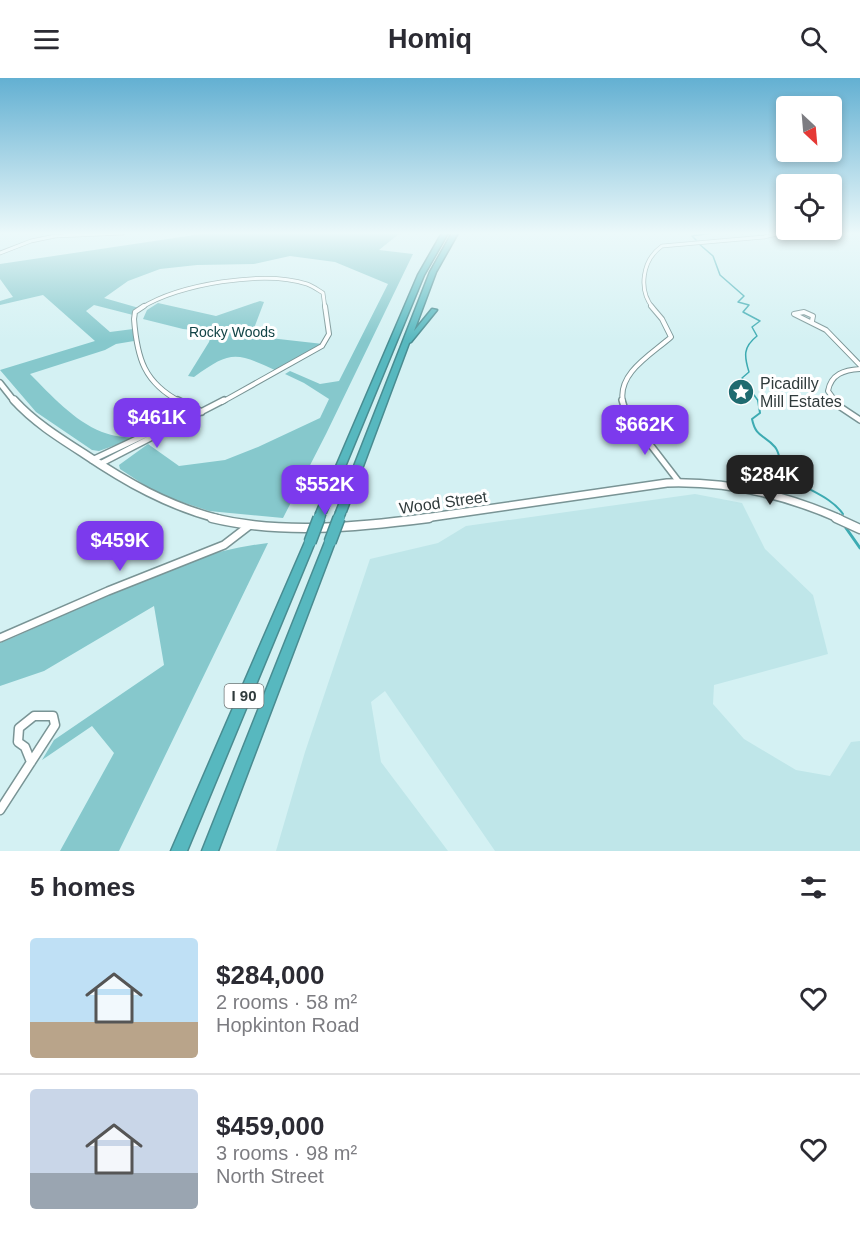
<!DOCTYPE html>
<html lang="en">
<head>
<meta charset="utf-8">
<style>
  :root { --surface:#fff; --page:#f7f7f7; --text:#2b2b33; --muted:#7c7c81; --line:#e1e1e2; --accent:#7c3aed }
  body { margin:0; font-family:Helvetica,sans-serif; background:var(--page); color:var(--text); height:100vh; display:flex; flex-direction:column; font-size:22px; white-space:nowrap }
  * { box-sizing:border-box; margin:0 }
  p { font-size:20px; color:var(--muted) }
  .icon { flex:none; width:33px; height:33px; fill:none; stroke:currentColor; stroke-width:2; stroke-linecap:round; stroke-linejoin:round }
  .map { position:relative; height:773px; overflow:hidden }
  .side { display:flex; flex-direction:column; background:var(--surface); flex:1 }
  .side>* { flex:none }
  .needle { width:39px; rotate:154deg }
  .fabs { position:absolute; left:776px; top:18px; display:grid; gap:12px }
  .fabs a { display:grid; place-items:center; width:66px; height:66px; border-radius:6px; background:var(--surface); box-shadow:0 3px 9px #0003; font-size:30px }
  .price { position:absolute; translate:-50% -51px; padding:0 14px; border-radius:12px; background:var(--accent); color:#fff; font-size:20px; line-height:39px; filter:drop-shadow(0 2px 3px #0008) }
  .price::after { content:''; position:absolute; left:50%; top:36px; width:18px; height:14px; margin-left:-9px; background:inherit; clip-path:polygon(0 0,100% 0,50% 100%) }
  .price.selected { background:#222; color:#fff }
  ul { padding:0; list-style:none }
  li { display:flex; align-items:center; gap:18px; height:150px; padding:0 30px }
  li+li { border-top:2px solid var(--line) }
  li span { display:grid; place-items:center; flex:none; width:168px; height:120px; border-radius:6px; color:#555 }
  li>.icon { margin-inline-start:auto }
  span .icon { width:72px; height:72px; fill:#fffc; stroke-width:1 }
  li b { font-size:26px }
  h2 { display:flex; justify-content:space-between; align-items:center; height:72px; padding:0 30px; font-size:26px }
  header { display:flex; justify-content:space-between; align-items:center; height:78px; padding:0 30px; background:var(--surface); font-size:27px; font-weight:700 }
  .map>svg:first-child { display:block }
</style>
</head>
<body>
<header><svg class="icon" aria-label="menu" viewBox="0 0 24 24"><path d="M4 6h16M4 12h16M4 18h16"/></svg>Homiq<svg class="icon" aria-label="search" viewBox="0 0 24 24"><circle cx="10" cy="10" r="6"/><path d="M15 15l6 6"/></svg></header>
<div class="map">
<svg width="860" height="773" viewBox="0 0 860 773">
  <rect width="100%" height="100%" fill="#d4f1f3"/>
  <!-- built -->
  <path fill="#bfe6e9" d="M695 416 742 425 765 471 813 517 828 576 714 607 713 626 744 661 796 692 830 698 851 664 860 663V773H495L385 613 371 624 381 684 448 773H276L305 674 370 481 438 465 466 448Z"/>
  <!-- green -->
  <path fill="#86c8cc" d="M208 155H400L379 172 413 176 326 356 283 440 209 433 158 416 120 391 119 387 148 366 179 388 225 382 258 369 320 340 329 321 304 305 285 296 290 293 320 306 339 303 388 206 335 184 290 178 254 186 197 187 160 191 128 203 104 220 139 230 133 237 94 227 86 233 110 254 133 251 134 263 116 266 105 272 30 296C51 317 74 343 102 354 112 358 124 359 135 360L99 373 92 372 36 334 0 292 95 263 43 217 0 227V223L13 219 0 201V186Z
    M260 223 264 224 251 258 323 266 277 293C236 274 231 272 194 299L188 298 209 264 212 254 183 251 143 241 147 232 158 225 216 238Z
    M268 465 119 773H60L114 675 92 648 42 682 54 662 164 587 154 528 44 593 0 608V565C87 530 172 476 268 465Z"/>
  <g fill="none" stroke-linecap="round" stroke-linejoin="round">
    <!-- stream-far2 -->
    <path stroke="#3dabb2" stroke-width="1.5" d="M696 162 692 158 711 155
      M698 165 713 178 720 197 744 218 738 224 749 227 743 234 760 243 752 249 757 258C743 269 744 278 749 294L742 300 759 324"/>
    <!-- stream-far1 -->
    <path stroke="#3dabb2" stroke-width="2" d="M758 322 760 335 752 341C756 360 764 356 775 369 781 376 779 388 785 395 803 412 829 416 843 436"/>
    <!-- stream -->
    <path stroke="#3dabb2" stroke-width="3" d="M846 450 860 470"/>
    <!-- street-far4 casing -->
    <g stroke="#799495" stroke-width="4.5">
      <path id="street-far4" d="M0 175 31 163 55 158 123 155
        M141 230C179 206 264 192 307 206 313 208 318 212 323 215L325 230
        M653 230C638 212 642 182 662 168L764 159 781 155"/>
    </g>
    <!-- street-far3 casing -->
    <g stroke="#799495" stroke-width="6">
      <path id="street-far3" d="M144 228 135 234 134 241C137 280 144 305 181 324
        M812 243 813 238 804 234 794 236 826 252 860 287
        M222 324 322 268 329 256 325 228
        M623 324C617 295 652 276 671 259L662 241 651 228
        M836 324 828 313C831 296 844 292 860 291"/>
    </g>
    <!-- street-far2 casing -->
    <g stroke="#799495" stroke-width="8">
      <path id="street-far2" d="M178 322 202 334
        M622 322 626 335 679 404
        M835 322 839 328 860 342
        M92 382 198 332
        M100 386 224 322"/>
    </g>
    <!-- street-far1 casing -->
    <g stroke="#799495" stroke-width="10">
      <path id="street-far1" d="M0 560 108 513 224 467 250 447"/>
    </g>
    <!-- street casing -->
    <g stroke="#799495" stroke-width="11">
      <path id="street" d="M0 732 55 647 53 638H34L19 650 18 664 25 669 31 684"/>
    </g>
    <!-- secondary-far2 casing -->
    <g stroke="#799495" stroke-width="8">
      <path id="secondary-far2" d="M0 305 15 324"/>
    </g>
    <!-- secondary-far1 casing -->
    <g stroke="#799495" stroke-width="10">
      <path id="secondary-far1" d="M14 322C34 344 58 359 83 375 126 404 168 428 219 441
        M418 441 667 405C728 403 784 416 840 441"/>
    </g>
    <!-- secondary casing -->
    <g stroke="#799495" stroke-width="11">
      <path id="secondary" d="M212 440C283 457 358 449 429 440
        M836 440 860 451"/>
    </g>
    <!-- highway casing -->
    <g stroke="#498c91" stroke-width="3">
      <path id="highway" d="M442 155H448L424 197 326 435 321 438 318 437 316 435 418 197Z
        M452 155H458L436 194 414 253 432 231 437 232 411 264 409 265 346 434 344 436H338L336 434 430 194Z
        M310 460 314 461 315 464 187 773H171L305 464 306 461Z
        M330 460 334 461 335 464 218 773H202L325 464 326 461Z"/>
    </g>
    <!-- street-far4 -->
    <use href="#street-far4" stroke="#fff" stroke-width="3"/>
    <!-- street-far3 -->
    <use href="#street-far3" stroke="#fff" stroke-width="4"/>
    <!-- street-far2 -->
    <use href="#street-far2" stroke="#fff" stroke-width="5"/>
    <!-- street-far1 -->
    <use href="#street-far1" stroke="#fff" stroke-width="7"/>
    <!-- street -->
    <use href="#street" stroke="#fff" stroke-width="8"/>
    <!-- secondary-far2 -->
    <use href="#secondary-far2" stroke="#fff" stroke-width="5"/>
    <!-- secondary-far1 -->
    <use href="#secondary-far1" stroke="#fff" stroke-width="7"/>
    <!-- secondary -->
    <use href="#secondary" stroke="#fff" stroke-width="8"/>
    <!-- highway -->
    <use href="#highway" fill="#57b8bf" fill-rule="evenodd"/>
    <!-- highway-bridge-far1 casing -->
    <g stroke="#498c91" stroke-width="12" stroke-linecap="butt">
      <path id="highway-bridge-far1" d="M319 441 321 435
        M338 441 341 434"/>
    </g>
    <!-- highway-bridge casing -->
    <g stroke="#498c91" stroke-width="14" stroke-linecap="butt">
      <path id="highway-bridge" d="M310 464 319 440
        M330 464 339 440"/>
    </g>
    <!-- highway-bridge-far1 -->
    <use href="#highway-bridge-far1" stroke="#57b8bf" stroke-width="9"/>
    <!-- highway-bridge -->
    <use href="#highway-bridge" stroke="#57b8bf" stroke-width="11"/>
  </g>
  <!-- sky -->
  <linearGradient id="sky" x2="0" y2="1"><stop stop-color="#63b0d2"/><stop offset="0.59" stop-color="#ecf9fa"/><stop offset="1" stop-color="#ecf9fa" stop-opacity="0"/></linearGradient>
  <rect width="860" height="263" fill="url(#sky)"/>
  <!-- icons -->
  <defs>
    <g id="sight-disc" transform="scale(1.35)"><circle r="9.5" fill="#1f6b70" stroke="#fff"/><path d="M0-6L1.8-2.2L6-1.7L2.9 1.2L3.7 5.4L0 3.3L-3.7 5.4L-2.9 1.2L-6-1.7L-1.8-2.2Z" fill="#fff"/></g>
  </defs>
  <g fill-rule="evenodd">
    <use href="#sight-disc" x="741" y="314"/>
  </g>
  <g text-anchor="middle" stroke-width="6" stroke-linejoin="round" paint-order="stroke">
    <!-- far-park labels -->
    <g font-size="14" fill="#114346" stroke="#fff">
      <text x="232" y="259">Rocky Woods</text>
    </g>
    <!-- shield labels -->
    <rect fill="#fff" stroke="#6e7676" stroke-width="1.5" x="224.5" y="606" width="39" height="24" rx="4.5"/>
    <g font-size="15" font-weight="bold" fill="#303b3c">
      <text x="244" y="623">I 90</text>
    </g>
    <!-- poi labels -->
    <g font-size="16" fill="#303b3c" stroke="#fff" text-anchor="start">
      <text x="760" y="311">Picadilly<tspan x="760" dy="18">Mill Estates</tspan></text>
    </g>
    <!-- street labels -->
    <g font-size="16" fill="#303b3c" stroke="#fff">
      <text transform="translate(443 424) rotate(-8)" y="6">Wood Street</text>
    </g>
  </g>
</svg>
<div class="fabs">
<a><svg class="needle" viewBox="-14 -14 28 28"><path d="M0-13l5 13h-10z" fill="#e53935"/><path d="M0 13l5-13h-10z" fill="#7c7c81"/></svg></a>
<a><svg class="icon" aria-label="locate" viewBox="0 0 24 24"><circle cx="12" cy="12" r="6"/><path d="M12 2v4M12 18v4M2 12h4M18 12h4"/></svg></a>
</div>
<b class="price" style="left:157px;top:371px">$461K</b>
<b class="price" style="left:645px;top:378px">$662K</b>
<b class="price selected" style="left:770px;top:428px">$284K</b>
<b class="price" style="left:325px;top:438px">$552K</b>
<b class="price" style="left:120px;top:494px">$459K</b>
</div>
<section class="side">
<h2>5 homes<svg class="icon" aria-label="filters" viewBox="0 0 24 24"><path d="M4 7h16M4 17h16"/><circle cx="9" cy="7" r="2"/><circle cx="15" cy="17" r="2"/></svg></h2>
<ul>
<li><span style="background:linear-gradient(#bfe0f5 70%,#b9a48a 0)"><svg class="icon" aria-label="home" viewBox="0 0 24 24"><path d="M3 11l9-7 9 7M6 9v11h12V9"/></svg></span><div><b>$284,000</b><p>2 rooms · 58 m²</p><p>Hopkinton Road</p></div><svg class="icon" aria-label="heart" viewBox="0 0 24 24"><path d="M12 20l-8-8c-3-5 5-10 8-4 3-6 11-1 8 4z"/></svg></li>
<li><span style="background:linear-gradient(#c9d6e8 70%,#9aa5b1 0)"><svg class="icon" aria-label="home" viewBox="0 0 24 24"><path d="M3 11l9-7 9 7M6 9v11h12V9"/></svg></span><div><b>$459,000</b><p>3 rooms · 98 m²</p><p>North Street</p></div><svg class="icon" aria-label="heart" viewBox="0 0 24 24"><path d="M12 20l-8-8c-3-5 5-10 8-4 3-6 11-1 8 4z"/></svg></li>
</ul>
</section>
</body>
</html>
